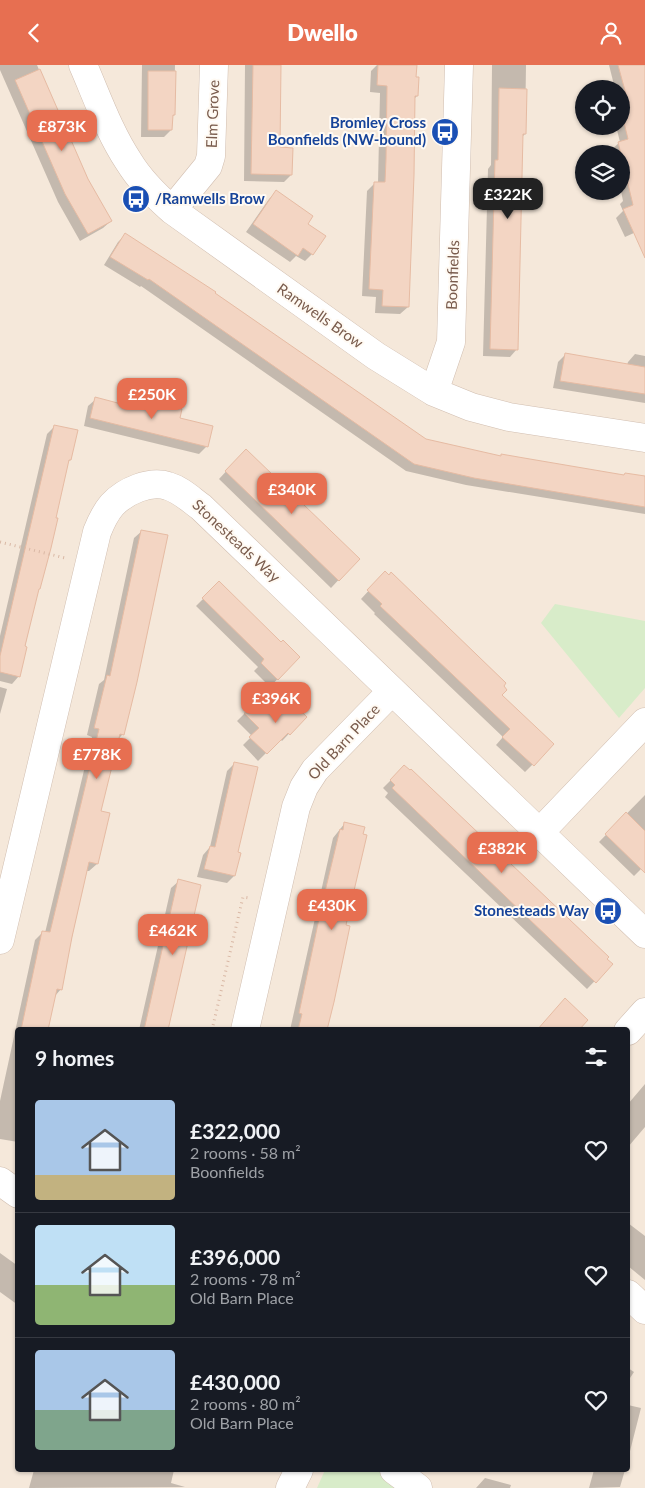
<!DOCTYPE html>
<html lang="en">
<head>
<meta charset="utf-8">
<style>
  :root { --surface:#171b24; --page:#242831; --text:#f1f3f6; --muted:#9ea1a6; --line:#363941; --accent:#e76f51 }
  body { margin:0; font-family:Lato,sans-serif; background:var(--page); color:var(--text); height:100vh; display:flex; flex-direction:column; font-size:19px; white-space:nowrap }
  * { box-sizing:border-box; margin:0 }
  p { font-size:16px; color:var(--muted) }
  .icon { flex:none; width:28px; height:28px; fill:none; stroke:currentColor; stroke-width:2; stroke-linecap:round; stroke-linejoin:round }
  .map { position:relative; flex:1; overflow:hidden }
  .panel { position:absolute; left:15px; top:962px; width:615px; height:445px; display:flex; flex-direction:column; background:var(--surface); border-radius:5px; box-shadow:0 1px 4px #0004 }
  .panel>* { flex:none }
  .controls { position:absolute; left:575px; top:15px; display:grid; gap:10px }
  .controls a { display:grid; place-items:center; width:55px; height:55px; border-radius:50%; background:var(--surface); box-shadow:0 1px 4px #0004; font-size:25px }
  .price { position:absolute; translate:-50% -42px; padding:0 11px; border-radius:10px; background:var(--accent); color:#fff; font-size:16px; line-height:32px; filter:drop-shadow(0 1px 2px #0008) }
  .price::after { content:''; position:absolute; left:50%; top:30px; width:15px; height:11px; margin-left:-8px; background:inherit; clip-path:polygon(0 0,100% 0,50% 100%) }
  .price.current { background:#222; color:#fff }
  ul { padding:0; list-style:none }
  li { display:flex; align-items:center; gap:15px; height:125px; padding:0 20px }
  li+li { border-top:1px solid var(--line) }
  li span { display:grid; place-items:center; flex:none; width:140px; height:100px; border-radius:5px; color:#555 }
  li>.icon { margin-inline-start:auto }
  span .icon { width:60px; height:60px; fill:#fffc; stroke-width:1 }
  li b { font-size:21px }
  h2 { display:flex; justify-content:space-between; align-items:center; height:60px; padding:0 20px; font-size:21px }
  header { display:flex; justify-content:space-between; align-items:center; height:65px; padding:0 20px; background:var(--accent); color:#fff; font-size:22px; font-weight:800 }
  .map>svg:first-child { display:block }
</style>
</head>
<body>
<header><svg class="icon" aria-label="back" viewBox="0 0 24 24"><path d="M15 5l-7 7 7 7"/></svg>Dwello<svg class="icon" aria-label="person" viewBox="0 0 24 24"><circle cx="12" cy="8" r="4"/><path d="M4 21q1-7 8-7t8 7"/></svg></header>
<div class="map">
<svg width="645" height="1423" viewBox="0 0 645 1423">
  <rect width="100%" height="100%" fill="#fdf6ec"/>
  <!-- residential -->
  <path fill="#f5e8da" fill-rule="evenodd" d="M0 0H645V1423H0ZM584 24H621V61H584ZM584 89H621V126H584ZM18 965H628V1405H18Z"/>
  <!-- green -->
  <path fill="#d8ecc9" d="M555 539 645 556V623L619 653 541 558Z
    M325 1405H379L404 1423H317Z"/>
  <!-- shadow -->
  <path fill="#0003" d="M0 0H37L87 115 111 156 103 163 80 176 58 137 0 5Z
    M142 0H175L174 50 171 53V65L164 72H141Z
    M245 0H280L278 84 291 110 284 117 244 116Z
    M377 0H415L417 31 414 34 408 242 400 249 375 248 376 232 362 231 367 126 375 118H378L380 28 370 27 371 6Z
    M492 0H526L525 69 522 72 517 284 510 292 483 291 488 104 491 100Z
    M609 0H645V163L625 172 616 153 623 146 620 139 623 136 621 126V89H612L611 85 620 77 616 61H621V24H615Z
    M276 127 312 189 305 196 296 191 290 197 246 167 269 134Z
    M125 170 214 228 425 375 500 392 502 390 623 411 645 412V449L466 420 406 406 141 221 140 222 104 200 118 177Z
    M566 289 627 300 628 297 635 289 645 291V338L553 323 558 297Z
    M131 333 178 354 207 381 199 389 84 361 88 341 96 334 124 341Z
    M55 361 70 395 68 397 31 553 19 611 12 619 0 616V571L47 369Z
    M246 385 358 494 331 523 219 414Z
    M142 466 135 617 122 670 117 675 100 747 97 799 89 806H86L61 924 55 931 47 965H18V1077L0 1074V1036L35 875 43 867 45 868 92 672 87 670 99 619 104 615 134 473Z
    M385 508 501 630 553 679 525 707 496 680 503 672 374 549 375 548 361 534Z
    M219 518 281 579 298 592 270 622 254 606 258 602 196 541Z
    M0 622 7 624 0 649Z
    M244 649H268L305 652 282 676 280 674 258 696 243 680 252 671 237 656Z
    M235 698 237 788 234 811 227 818 197 812 203 790 210 782 227 706Z
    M404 702 611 899 587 924 385 732 388 728 383 723Z
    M645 730V807L641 804 634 811 599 777Z
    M345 758V861L326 965H290L333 773Z
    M179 816 167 965H139L171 823Z
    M645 1019V1062L628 1082V1039Z
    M628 1158 645 1171V1215L628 1201Z
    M0 1188 18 1201V1240L0 1227Z
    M628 1303 634 1307 628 1316Z
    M628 1340 641 1343 628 1394Z
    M34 1405H174L171 1418 185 1422 29 1423Z
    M594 1405H625L620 1422 589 1423Z
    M485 1413 511 1420 510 1423H476Z"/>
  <!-- building -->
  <path fill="#f3d5c3" stroke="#e6bba3" d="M253 0H281L280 82 293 83 292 110 251 109Z
    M378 0H417L416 12H419L418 31H415L414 110 409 242 382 241 383 225 369 224 374 117H385L386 94 387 21 377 20Z
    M618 0H645V193L623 144 633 140 618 77 628 74 621 45V34L627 33Z
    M40 4 88 114 112 156 88 169 65 129 15 15Z
    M148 6H176L175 50H173L172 65H148Z
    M499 23 527 24 526 69H523L518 285 490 284 495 95H498Z
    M276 125 313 151 308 159 326 171 313 190 303 183 298 191 253 159Z
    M125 168 216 227 215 228 426 374 501 391V389L524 393 624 410 625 408 645 411V442L474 413 414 399 149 214 148 215 110 192Z
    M565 288 645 302V329L560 316Z
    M95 332 129 341 131 332 182 344 180 353 213 361 208 382 90 353Z
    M54 360 78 365 71 395H69L56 453H58L51 483 40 524H39L25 581 27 582 20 612 0 607V591Z
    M246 384 360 494 339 516 225 406Z
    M141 465 168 470 137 617 124 670 120 669 101 746 110 748 98 799 89 797 72 872 62 925 57 924 48 965H21L42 866 50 867 99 664 94 663 107 610 110 611Z
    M385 506 389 510 391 507 506 618 504 621 507 625 502 630 554 679 534 701 502 672 510 664 380 541 382 539 367 525Z
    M219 516 281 577 283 575 300 592 278 615 261 598 264 594 202 533Z
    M284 630 307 652 290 670 288 668 267 689 249 672 259 663 244 648 267 647Z
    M234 697 258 702 238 787 241 788 235 811 204 804 210 781 215 782Z
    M404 700 410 705 411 704 609 892 607 894 613 899 596 918 392 723 395 720 390 715Z
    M626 747 645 766V808L605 769Z
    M344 757 365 762 363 769 367 770 346 860 350 861 334 937 327 965H298L302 949 299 948 323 835 340 764 343 765Z
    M178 814 201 820 168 965H144Z
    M565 933 588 955 579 965H537Z"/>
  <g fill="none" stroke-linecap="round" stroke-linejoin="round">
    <!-- street casing -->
    <g stroke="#d1beb0" stroke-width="29">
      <path id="street" d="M83 0C97 32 109 67 129 97 140 115 156 131 172 145L376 291 434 327 471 342 509 352 645 373
        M172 145 208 101 211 91 214 0
        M434 327 451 277 459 0
        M540 767 645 657
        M0 875 97 467C101 457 105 448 112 440 125 426 150 415 168 421 181 425 190 434 201 442L645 869
        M245 965 296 742 304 722 315 705 392 626
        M628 966 645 947
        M0 1116 18 1129
        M628 1229 645 1245
        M394 1405 418 1423
        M290 1423 299 1405"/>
    </g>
    <!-- path -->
    <path stroke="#d9b8a5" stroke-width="3" stroke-dasharray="1 4" stroke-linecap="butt" d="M0 477 65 493
      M212 965 243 832 249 833"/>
    <!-- street -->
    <use href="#street" stroke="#fff" stroke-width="28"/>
  </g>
  <!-- icons -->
  <defs>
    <g id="bus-disc" transform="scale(1.4375)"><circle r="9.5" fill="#1a4fb4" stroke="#fffaf3"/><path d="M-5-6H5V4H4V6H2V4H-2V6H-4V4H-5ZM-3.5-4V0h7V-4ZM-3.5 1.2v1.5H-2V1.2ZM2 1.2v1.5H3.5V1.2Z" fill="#fff"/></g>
  </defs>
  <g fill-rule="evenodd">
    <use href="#bus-disc" x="445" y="67"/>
    <use href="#bus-disc" x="136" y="134"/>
    <use href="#bus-disc" x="608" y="846"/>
  </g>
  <g text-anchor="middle" stroke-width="4" stroke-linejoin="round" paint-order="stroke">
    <!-- street labels -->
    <g font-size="15" fill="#7a5c4d" stroke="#fffaf3">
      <text transform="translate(213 49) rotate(-88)" y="5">Elm Grove</text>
      <text transform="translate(453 210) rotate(-88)" y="5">Boonfields</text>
      <text transform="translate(320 251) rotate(35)" y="5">Ramwells Brow</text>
      <text transform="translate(236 476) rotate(43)" y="5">Stonesteads Way</text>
      <text transform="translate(344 677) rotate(-47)" y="5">Old Barn Place</text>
    </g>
    <!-- transit labels -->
    <g font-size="15" font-weight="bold" fill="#164399" stroke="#fffaf3" text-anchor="end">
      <text x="426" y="63">Bromley Cross<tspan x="426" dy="17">Boonfields (NW-bound)</tspan></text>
      <text x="155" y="139" text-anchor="start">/Ramwells Brow</text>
      <text x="589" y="851">Stonesteads Way</text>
    </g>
  </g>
</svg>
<div class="controls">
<a><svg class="icon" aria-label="locate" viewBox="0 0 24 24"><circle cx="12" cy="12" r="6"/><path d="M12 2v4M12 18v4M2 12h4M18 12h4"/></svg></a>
<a><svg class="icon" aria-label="layers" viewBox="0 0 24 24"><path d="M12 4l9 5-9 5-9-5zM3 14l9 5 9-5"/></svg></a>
</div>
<b class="price" style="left:62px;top:87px">£873K</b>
<b class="price current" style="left:508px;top:155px">£322K</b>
<b class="price" style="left:152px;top:355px">£250K</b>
<b class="price" style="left:292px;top:450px">£340K</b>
<b class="price" style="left:276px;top:659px">£396K</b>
<b class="price" style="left:97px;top:715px">£778K</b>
<b class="price" style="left:502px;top:809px">£382K</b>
<b class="price" style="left:332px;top:866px">£430K</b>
<b class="price" style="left:173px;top:891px">£462K</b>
<section class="panel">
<h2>9 homes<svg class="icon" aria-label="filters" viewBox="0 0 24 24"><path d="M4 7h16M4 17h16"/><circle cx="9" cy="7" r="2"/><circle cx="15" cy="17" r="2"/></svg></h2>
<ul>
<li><span style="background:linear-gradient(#a9c7e8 75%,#c2b280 0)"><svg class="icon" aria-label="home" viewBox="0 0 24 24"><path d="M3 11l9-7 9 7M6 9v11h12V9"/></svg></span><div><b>£322,000</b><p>2 rooms · 58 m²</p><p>Boonfields</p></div><svg class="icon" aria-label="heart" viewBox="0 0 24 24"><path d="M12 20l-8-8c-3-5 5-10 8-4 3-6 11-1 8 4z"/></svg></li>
<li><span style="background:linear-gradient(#bfe0f5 60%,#8fb573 0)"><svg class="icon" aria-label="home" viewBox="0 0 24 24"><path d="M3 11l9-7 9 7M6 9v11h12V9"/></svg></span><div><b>£396,000</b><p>2 rooms · 78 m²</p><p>Old Barn Place</p></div><svg class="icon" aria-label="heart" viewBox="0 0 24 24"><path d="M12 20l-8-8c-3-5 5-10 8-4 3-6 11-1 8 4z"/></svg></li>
<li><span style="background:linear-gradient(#a9c7e8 60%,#7fa58c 0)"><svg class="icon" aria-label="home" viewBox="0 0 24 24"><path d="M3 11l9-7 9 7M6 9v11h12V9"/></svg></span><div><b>£430,000</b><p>2 rooms · 80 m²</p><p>Old Barn Place</p></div><svg class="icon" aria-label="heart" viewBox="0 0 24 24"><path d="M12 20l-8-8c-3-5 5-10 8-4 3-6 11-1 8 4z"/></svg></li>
</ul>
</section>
</div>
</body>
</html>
